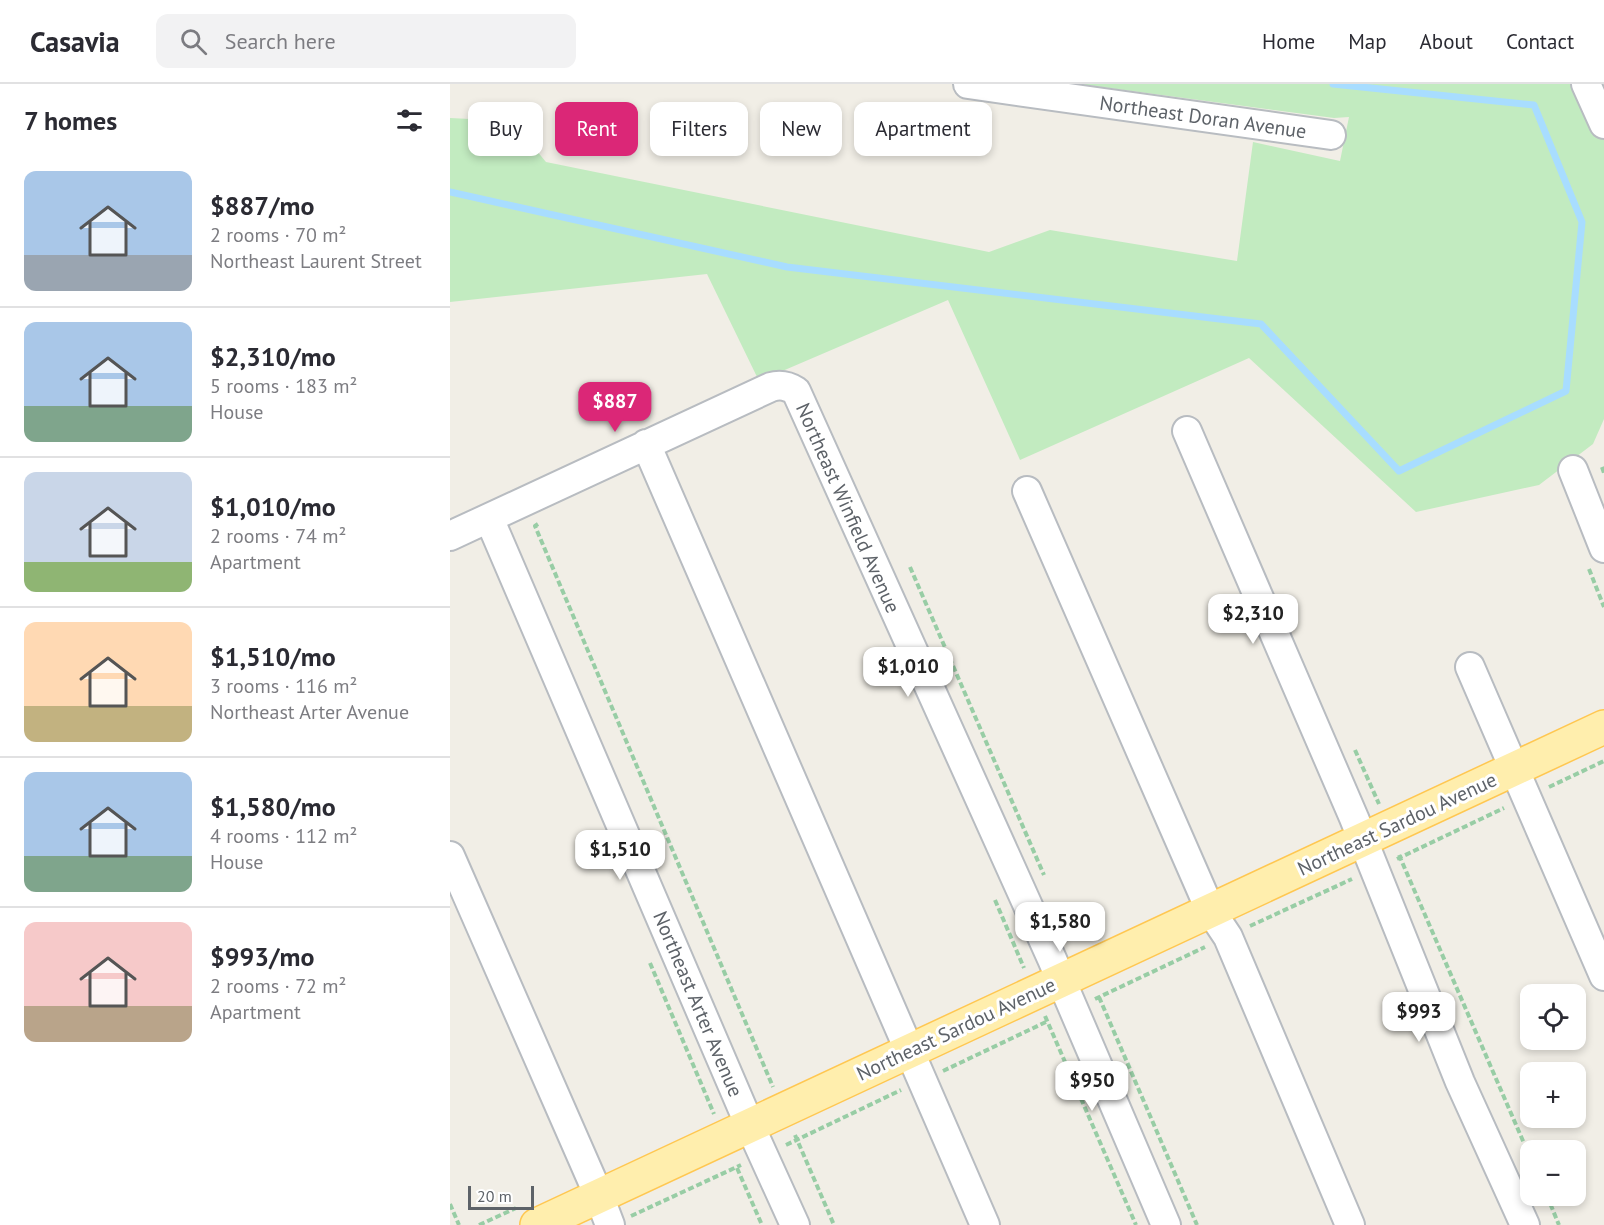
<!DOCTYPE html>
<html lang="en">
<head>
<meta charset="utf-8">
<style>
  :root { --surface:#fff; --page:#f2f2f3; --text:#2b2b33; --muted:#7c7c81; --line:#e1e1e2; --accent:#db2777 }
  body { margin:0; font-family:"PT Sans",sans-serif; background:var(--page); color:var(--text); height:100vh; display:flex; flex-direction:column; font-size:22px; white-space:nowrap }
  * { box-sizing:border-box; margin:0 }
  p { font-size:20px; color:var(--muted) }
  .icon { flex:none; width:33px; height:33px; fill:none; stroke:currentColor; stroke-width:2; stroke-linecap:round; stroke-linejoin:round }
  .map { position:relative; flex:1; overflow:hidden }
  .panel { display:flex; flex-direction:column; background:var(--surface); width:450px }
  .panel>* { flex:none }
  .banner { position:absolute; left:18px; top:18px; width:570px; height:54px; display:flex; gap:12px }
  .fabs { position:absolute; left:1070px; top:900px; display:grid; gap:12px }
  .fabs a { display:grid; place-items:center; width:66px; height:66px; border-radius:12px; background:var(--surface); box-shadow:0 3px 9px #0003; font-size:30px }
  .scale { position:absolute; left:18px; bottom:15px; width:66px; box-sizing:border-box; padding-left:6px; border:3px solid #5d6268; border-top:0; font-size:16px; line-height:21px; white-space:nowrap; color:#5d6268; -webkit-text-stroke:4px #fff; paint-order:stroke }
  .price { position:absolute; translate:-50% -51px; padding:0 14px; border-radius:12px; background:#fff; color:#222; font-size:20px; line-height:39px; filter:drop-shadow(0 2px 3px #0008) }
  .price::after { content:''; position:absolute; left:50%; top:36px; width:18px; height:14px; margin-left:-9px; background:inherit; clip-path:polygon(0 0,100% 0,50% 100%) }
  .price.selected { background:var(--accent); color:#fff }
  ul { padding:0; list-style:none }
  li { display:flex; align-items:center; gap:18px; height:150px; padding:0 24px }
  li+li { border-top:2px solid var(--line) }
  li span { display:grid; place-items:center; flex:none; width:168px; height:120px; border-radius:12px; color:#555 }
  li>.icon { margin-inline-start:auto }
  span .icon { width:72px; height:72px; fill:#fffc; stroke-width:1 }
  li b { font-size:26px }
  h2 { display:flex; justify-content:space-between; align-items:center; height:72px; padding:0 24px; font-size:26px }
  .tag { padding:0 21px; border-radius:12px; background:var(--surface); box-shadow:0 3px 9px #0003; font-size:21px; line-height:54px }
  .tag.selected { background:var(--accent); color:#fff }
  header { display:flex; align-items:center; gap:36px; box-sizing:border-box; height:84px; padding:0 30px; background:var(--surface); border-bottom:2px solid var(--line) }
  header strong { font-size:28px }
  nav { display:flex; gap:33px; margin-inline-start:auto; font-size:21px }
  .search { width:420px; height:54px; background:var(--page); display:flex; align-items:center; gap:15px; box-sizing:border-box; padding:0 21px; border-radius:12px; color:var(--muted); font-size:22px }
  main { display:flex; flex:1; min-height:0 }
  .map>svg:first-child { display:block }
</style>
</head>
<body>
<header>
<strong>Casavia</strong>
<div class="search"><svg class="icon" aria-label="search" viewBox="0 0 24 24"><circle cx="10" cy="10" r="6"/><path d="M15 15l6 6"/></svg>Search here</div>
<nav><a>Home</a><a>Map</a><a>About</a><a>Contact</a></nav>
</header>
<main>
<section class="panel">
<h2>7 homes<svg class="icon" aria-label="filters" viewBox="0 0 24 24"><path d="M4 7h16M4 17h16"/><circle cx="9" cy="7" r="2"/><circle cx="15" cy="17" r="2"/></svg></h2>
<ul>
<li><span style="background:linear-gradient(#a9c7e8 70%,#9aa5b1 0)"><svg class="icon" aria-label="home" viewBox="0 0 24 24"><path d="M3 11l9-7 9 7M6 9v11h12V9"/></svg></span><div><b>$887/mo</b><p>2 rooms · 70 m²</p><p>Northeast Laurent Street</p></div></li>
<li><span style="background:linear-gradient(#a9c7e8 70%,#7fa58c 0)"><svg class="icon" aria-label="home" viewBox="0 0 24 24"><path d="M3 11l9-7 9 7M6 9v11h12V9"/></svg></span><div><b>$2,310/mo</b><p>5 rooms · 183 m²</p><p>House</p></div></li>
<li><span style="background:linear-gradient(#c9d6e8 75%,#8fb573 0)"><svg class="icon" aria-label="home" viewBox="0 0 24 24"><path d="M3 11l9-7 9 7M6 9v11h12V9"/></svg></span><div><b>$1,010/mo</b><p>2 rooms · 74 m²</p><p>Apartment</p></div></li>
<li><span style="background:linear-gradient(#ffd9b3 70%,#c2b280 0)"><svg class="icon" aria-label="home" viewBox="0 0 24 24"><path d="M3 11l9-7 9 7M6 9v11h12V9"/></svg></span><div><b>$1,510/mo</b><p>3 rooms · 116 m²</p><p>Northeast Arter Avenue</p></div></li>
<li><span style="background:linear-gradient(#a9c7e8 70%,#7fa58c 0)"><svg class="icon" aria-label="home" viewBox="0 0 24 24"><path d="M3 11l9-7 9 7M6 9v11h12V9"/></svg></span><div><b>$1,580/mo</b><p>4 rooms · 112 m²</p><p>House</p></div></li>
<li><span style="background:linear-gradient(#f6c9c9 70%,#b9a48a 0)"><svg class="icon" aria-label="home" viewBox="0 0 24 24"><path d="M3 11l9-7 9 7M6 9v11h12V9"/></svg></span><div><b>$993/mo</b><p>2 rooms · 72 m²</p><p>Apartment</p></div></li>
</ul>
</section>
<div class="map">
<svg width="1154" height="1141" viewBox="0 0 1154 1141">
  <rect width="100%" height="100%" fill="#f1eee6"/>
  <!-- green -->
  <path fill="#c2ebc0" d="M629 0H1135L1154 44V335L1143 360 1089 401 966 428 799 274 570 376 498 216 309 297 257 190 0 218V34L62 37 96 78 539 168 600 146 787 177 803 58 890 77 899 33 884 34Z"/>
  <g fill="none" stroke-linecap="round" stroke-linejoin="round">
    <!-- stream -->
    <path stroke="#a8ddff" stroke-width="7" d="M0 108 337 183 811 240 949 387 1116 307 1132 138 1084 21 883 0"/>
    <!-- minor casing -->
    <g stroke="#b8bcc1" stroke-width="32">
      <path id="minor" d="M518 0 881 51
        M1136 0 1154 40
        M737 347 904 734 1010 998 1075 1141
        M196 360 535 1141
        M1123 386 1154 464
        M577 407 751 805 760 826 778 853 900 1141
        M39 434 300 1042 345 1141
        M0 452 321 303C331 300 338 302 346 307L602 875 716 1141
        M1020 583 1154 892
        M0 772 149 1112 160 1141"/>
    </g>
    <!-- major casing -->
    <g stroke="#ffc751" stroke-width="36">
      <path id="major" d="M87 1141 1154 643"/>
    </g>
    <!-- path -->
    <path stroke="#98cda5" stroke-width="4" stroke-dasharray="6 3" stroke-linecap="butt" d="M1152 383 1154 389
      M88 440 85 442 323 1003
      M460 483 594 791
      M1139 485 1154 523
      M905 666 929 720
      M1099 703 1154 677
      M949 771 1080 1073
      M947 775 1054 724
      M545 816 574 884
      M800 842 902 795
      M200 879 264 1030
      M649 913 747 1141
      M645 915 755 863
      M595 932 686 1141
      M493 987 598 937
      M345 1051 384 1141
      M336 1061 451 1006
      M287 1084 312 1141
      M1097 1112 1109 1141
      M0 1120 9 1141
      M181 1132 291 1081
      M29 1141 66 1124"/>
    <!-- minor -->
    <use href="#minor" stroke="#fff" stroke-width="28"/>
    <!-- major -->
    <use href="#major" stroke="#ffeead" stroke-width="33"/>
  </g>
  <g text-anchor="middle" stroke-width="6" stroke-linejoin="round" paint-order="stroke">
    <!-- street labels -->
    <g font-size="20" fill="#5d6268" stroke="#fff">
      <text transform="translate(753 33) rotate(8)" y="7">Northeast Doran Avenue</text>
      <text transform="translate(398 424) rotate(66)" y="7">Northeast Winfield Avenue</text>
      <text transform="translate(947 740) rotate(-25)" y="7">Northeast Sardou Avenue</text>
      <text transform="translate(248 920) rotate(67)" y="7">Northeast Arter Avenue</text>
      <text transform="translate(506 945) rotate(-25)" y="7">Northeast Sardou Avenue</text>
    </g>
  </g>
</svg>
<div class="fabs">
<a><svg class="icon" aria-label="locate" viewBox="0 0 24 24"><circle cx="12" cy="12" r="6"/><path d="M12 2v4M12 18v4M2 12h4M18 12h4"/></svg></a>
<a>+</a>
<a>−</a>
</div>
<div class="scale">20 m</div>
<b class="price selected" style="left:165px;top:349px">$887</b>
<b class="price" style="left:803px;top:561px">$2,310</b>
<b class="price" style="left:458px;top:614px">$1,010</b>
<b class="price" style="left:170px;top:797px">$1,510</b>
<b class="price" style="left:610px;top:869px">$1,580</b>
<b class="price" style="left:969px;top:959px">$993</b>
<b class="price" style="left:642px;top:1028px">$950</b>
<div class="banner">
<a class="tag">Buy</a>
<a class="tag selected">Rent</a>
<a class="tag">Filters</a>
<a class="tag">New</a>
<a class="tag">Apartment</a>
</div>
</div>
</main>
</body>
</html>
